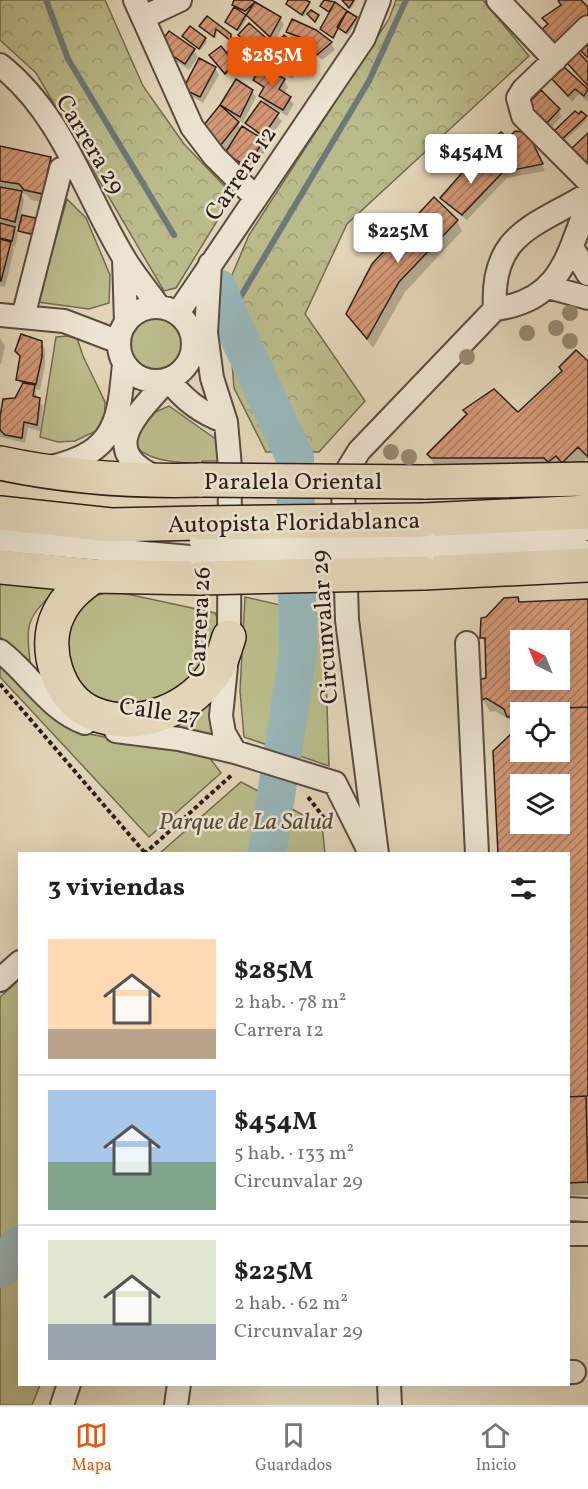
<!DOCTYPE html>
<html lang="es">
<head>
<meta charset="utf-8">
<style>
  :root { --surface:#fff; --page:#f6f6f6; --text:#222; --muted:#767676; --line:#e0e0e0; --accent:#ea580c }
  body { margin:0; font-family:Vollkorn,serif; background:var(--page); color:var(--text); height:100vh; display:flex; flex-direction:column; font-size:22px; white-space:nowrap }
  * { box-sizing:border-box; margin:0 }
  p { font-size:20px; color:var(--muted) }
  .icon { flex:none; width:33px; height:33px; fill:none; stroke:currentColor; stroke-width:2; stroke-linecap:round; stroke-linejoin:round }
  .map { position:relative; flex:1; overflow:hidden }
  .panel { position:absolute; left:18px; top:852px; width:552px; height:534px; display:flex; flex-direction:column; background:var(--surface); border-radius:0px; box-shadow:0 6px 24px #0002 }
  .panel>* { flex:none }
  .needle { width:39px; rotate:317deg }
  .controls { position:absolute; left:510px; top:630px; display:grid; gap:12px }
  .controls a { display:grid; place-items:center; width:60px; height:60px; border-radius:0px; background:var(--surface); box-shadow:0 6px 24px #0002; font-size:30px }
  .price { position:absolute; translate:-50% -51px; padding:0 14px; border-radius:6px; background:#fff; color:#222; font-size:20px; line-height:39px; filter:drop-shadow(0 2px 3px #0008) }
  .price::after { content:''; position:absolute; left:50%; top:36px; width:18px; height:14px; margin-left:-9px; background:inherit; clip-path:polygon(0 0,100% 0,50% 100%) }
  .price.selected { background:var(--accent); color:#fff }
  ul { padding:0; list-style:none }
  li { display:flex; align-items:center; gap:18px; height:150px; padding:0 30px }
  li+li { border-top:2px solid var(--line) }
  li span { display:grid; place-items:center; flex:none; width:168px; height:120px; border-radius:0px; color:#555 }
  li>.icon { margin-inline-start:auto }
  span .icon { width:72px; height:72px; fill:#fffc; stroke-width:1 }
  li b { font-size:26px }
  h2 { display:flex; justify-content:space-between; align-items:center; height:72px; padding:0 30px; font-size:26px }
  .menu { display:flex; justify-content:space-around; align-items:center; height:84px; border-top:2px solid var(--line); background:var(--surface); font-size:16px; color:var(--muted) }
  .menu a { display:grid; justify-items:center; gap:3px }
  .menu .selected { color:var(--accent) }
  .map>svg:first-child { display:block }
</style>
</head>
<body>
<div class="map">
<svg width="588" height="1405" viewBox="0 0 588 1405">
  <defs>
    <pattern id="forest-crowns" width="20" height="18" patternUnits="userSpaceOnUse" patternTransform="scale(1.5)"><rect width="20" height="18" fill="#babb8a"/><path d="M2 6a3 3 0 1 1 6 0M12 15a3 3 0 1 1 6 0" fill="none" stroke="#a0a076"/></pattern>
    <pattern id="building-hatch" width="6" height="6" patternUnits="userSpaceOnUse" patternTransform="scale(1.5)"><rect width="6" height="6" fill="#d39876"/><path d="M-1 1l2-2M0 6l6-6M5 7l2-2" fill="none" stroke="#ab7b60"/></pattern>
  </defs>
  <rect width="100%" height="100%" fill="#e2d5b8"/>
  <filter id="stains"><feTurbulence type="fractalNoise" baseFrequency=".00333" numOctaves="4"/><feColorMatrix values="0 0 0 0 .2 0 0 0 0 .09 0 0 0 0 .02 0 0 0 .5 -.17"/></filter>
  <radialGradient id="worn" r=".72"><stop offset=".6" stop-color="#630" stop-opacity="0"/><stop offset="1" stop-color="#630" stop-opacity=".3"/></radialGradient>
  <!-- green -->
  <path fill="#babb8a" stroke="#736c51" stroke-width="1.5" d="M67 199 86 218 110 275 109 303 89 309 38 302Z
    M130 344a26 26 0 1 1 52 0a26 26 0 1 1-52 0Z
    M67 336 77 338 83 356 105 402V414L96 431 75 441 58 442 40 437 56 337Z
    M169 406 217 440 223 461H202V464C178 462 147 463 132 442L146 416Z
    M0 568 58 587C29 618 25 618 30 661L0 637Z
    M113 591 215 613 223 630 196 683 126 710 88 701 61 660 71 619 87 598Z
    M245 597 324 615 329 766 244 737 240 691Z
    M0 665 53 716 89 734 209 757 221 773 149 837 0 677Z
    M218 688 216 738 148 728Z
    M241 782 322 825 325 853H160Z
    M19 980 20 1384 40 1385 32 1405H0V997Z"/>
  <!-- forest -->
  <path fill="url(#forest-crowns)" stroke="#736c51" stroke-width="1.5" d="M0 0H105L143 86 184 144 233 195 176 288 164 291 36 73 0 40Z
    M396 0H483L529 56 347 224 305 314 365 401 319 452H266L234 388 226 289 249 235 389 19Z"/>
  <!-- shadow -->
  <path fill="#0003" fill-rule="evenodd" d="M236 0H248L280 18 284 25 274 42 252 22 249 14 237 9 247 19 239 32 228 25 226 22 235 8Z
    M290 0H303L309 4 310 6 304 17 289 7Z
    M343 0H356L351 9Z
    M325 1 334 3 356 18 357 21 348 35 338 29 334 39 323 32 321 29 330 14 321 7Z
    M207 18 230 35 232 42 217 31 216 38 203 29Z
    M315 31 331 43 335 50 322 60 310 46 292 38 288 32Z
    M183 37 205 39 207 42 201 50Z
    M242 38H264L265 41 256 51Z
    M238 41 255 55 245 68 228 55Z
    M194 50 198 57 189 70 164 53Z
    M269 57 312 59 315 65 309 74 301 68 292 79 272 64Z
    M213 58 232 63 234 66 227 76Z
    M215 68 219 75 203 103 189 95 185 88Z
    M564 69 588 91V102L579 94 572 102 558 86 554 80Z
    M255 80H284L288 87 284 94 294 104 287 116 269 105 267 107 282 121 267 141 261 137 267 148 251 173 204 137 237 81 252 91 256 97 243 123 235 118 241 130 255 136 257 134 247 123 267 107 261 96 264 90Z
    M558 110 562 116 546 134 531 120Z
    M582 113 587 120 562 143 555 136Z
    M508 140 531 142 545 171 507 178 467 220 446 204 442 198 486 163 481 154Z
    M0 148 50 158 56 168 48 203 31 200 26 194 21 193 24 199 21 216 39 220 38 237 21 233 20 228 14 227 18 234 15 247 12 246 14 250 5 287 0 286Z
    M457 221 462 231 405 292 373 348 348 314Z
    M0 338 5 346 1 364H0Z
    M41 342 45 349V365L40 390 35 389 37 398 43 406 40 431 28 428 25 443 0 437V418L16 400 23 386 17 379 21 359 17 351Z
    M588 363V461L586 459 570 474 436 467 428 454 518 414Z
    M518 598 521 603 588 601V1195H568V854H499L511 736 520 738V752H560V712H520V729H516L510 720 495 711 490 712 483 699 488 679 486 646 482 638 487 618ZM520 640H560V680H520ZM520 784H560V824H520Z"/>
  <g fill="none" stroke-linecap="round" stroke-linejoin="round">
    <!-- stream -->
    <path stroke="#6d7979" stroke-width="6" d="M46 0 68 59 174 235
      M229 316 369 81 406 0"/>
    <!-- river -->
    <path stroke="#98b6b9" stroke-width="38" d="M218 288 229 316 295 458 298 653 267 854
      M0 1269V1265L20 1244"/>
  </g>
  <!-- building -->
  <path fill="url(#building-hatch)" stroke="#2c1e18" stroke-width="1.5" fill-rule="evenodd" d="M234 0H252L255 2 245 11 232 5Z
    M288 0H306L310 2 302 15 286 4Z
    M324 0 335 2 329 12 320 6Z
    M342 0H354L349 8Z
    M581 0 588 7V14L555 48 539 32 548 24 542 18 561 5 558 0Z
    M255 2 281 17 270 37 246 15Z
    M335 2 347 11 333 38 320 29Z
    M234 7 246 15 237 30 225 22Z
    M311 10 319 15 315 22 307 14Z
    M347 11 357 17 346 33 337 27Z
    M207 16 231 34V41L216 29 214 37 199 26Z
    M292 19 316 30 332 42 317 55 305 39 286 32Z
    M249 23 265 37 254 49 238 35Z
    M190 26 206 38 199 49 182 36Z
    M169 31 195 49 185 64 158 46Z
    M284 35 313 58 304 68 297 63 288 74 267 57Z
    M238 39 254 51 243 66 227 53Z
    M588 44V58L581 51Z
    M221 46 234 62 225 74 209 55Z
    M578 52 588 62V86L567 63Z
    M199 58 216 67 200 97 183 89Z
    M262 65 285 79 279 89 291 97 283 110 259 96 264 87 253 80Z
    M564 67 588 89 584 96 575 89 568 96 552 79Z
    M236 79 253 90 240 117 220 105Z
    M541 90 560 109 542 128 526 106Z
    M261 101 279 113 263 136 245 123Z
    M220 105 239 122 220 146 199 131Z
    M575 111 579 114 581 111 587 116 560 141 552 133Z
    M242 126 264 140 247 167 225 153Z
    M515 131 528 133 543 164 503 172 479 154 501 132 508 138Z
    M588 133V162L584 165 571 149Z
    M0 146 51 157 43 194 24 190 19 184 0 181Z
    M477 156 503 172 462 215 440 198Z
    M0 187 22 191 15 222 0 218Z
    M434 197 458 220 399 282 367 339 346 314 372 264Z
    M22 215 40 219 36 235 18 231Z
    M0 223 15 227 12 241 0 238Z
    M0 239 11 242 1 281H0Z
    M21 334 42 341V357L36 384 16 380 20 356 15 351Z
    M576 350 588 361V457L578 447 562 463 556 456 548 462 544 458H431L427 454 467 414 463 410 494 389 518 412 562 371 559 367Z
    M23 383 35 385 33 396 40 398 37 425 24 422 22 438 5 435 0 430V417L3 399 15 398Z
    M518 597 519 602 588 599V707L521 710 520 715 507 717 504 709 486 698 482 700 478 680 486 678 485 638H480L481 618 486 617 504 598ZM520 640H560V680H520Z
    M588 707V1096L568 1097V854H498L493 751 511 734 520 736V720V752H560V712L521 710ZM520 784H560V824H520Z
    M586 1096 588 1182 568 1183V1097Z"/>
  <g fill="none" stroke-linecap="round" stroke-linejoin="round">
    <!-- minor casing -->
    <g stroke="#5a4c40" stroke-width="26">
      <path id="minor" d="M135 0 192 127 214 156 256 198
        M498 0 555 60
        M144 17 180 0
        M588 27 523 90 518 98 523 116 588 181
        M0 65C63 115 84 192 124 258 134 275 148 291 159 307
        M573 249 588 274
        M124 258 126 323
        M210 264 206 333 212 378 226 422 230 467 229 637 221 716 224 733 235 752
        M548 287 588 298
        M119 344a37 37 0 1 1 74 0a37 37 0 1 1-74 0Z
        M495 309C490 233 536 226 588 194
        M178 313 364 38 379 0
        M0 315 64 321 119 342
        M23 317 61 169
        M51 467C116 452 119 421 124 363
        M158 478C94 450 139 413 168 379 184 400 201 413 226 422
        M423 539 588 529
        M0 540 201 558
        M423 555 581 550
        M467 643 477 854
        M0 651C30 674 48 709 85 723
        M116 731 179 739 235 752 335 783 370 853
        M377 854 347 620 343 488 348 469 359 451 495 309C561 301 567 256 588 203
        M0 980 20 962
        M568 1209 588 1210
        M568 1234H588
        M568 1372H574
        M389 1384 390 1405
        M62 1405 69 1384
        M176 1405 179 1384"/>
    </g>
    <!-- highway casing -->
    <g stroke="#2c1e18" stroke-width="36">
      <path id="highway" d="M0 463C66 477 134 482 202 480
        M424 482 588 479
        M0 513 111 525 201 523
        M424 520 588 512
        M0 567 94 576 201 578
        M423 573 588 565
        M94 576C79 587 66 597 58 615 42 648 58 698 92 713 139 733 194 708 218 667 223 658 226 646 229 637"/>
    </g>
    <!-- path -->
    <path stroke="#2c1e18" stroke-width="4" stroke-dasharray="4.5 3" stroke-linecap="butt" d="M0 684 145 853
      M308 797 331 827
      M144 854 233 774"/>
    <!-- minor -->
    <use href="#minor" stroke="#ece4d1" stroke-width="22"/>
    <!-- highway -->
    <use href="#highway" stroke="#e2d5b8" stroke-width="33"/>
    <!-- minor-bridge casing -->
    <g stroke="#5a4c40" stroke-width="26" stroke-linecap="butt">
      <path id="minor-bridge" d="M201 542 423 539
        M201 558 423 555"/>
    </g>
    <!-- highway-bridge casing -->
    <g stroke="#2c1e18" stroke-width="36" stroke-linecap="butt">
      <path id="highway-bridge" d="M202 480 424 482
        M201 523 424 520
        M201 578 423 573"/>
    </g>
    <!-- minor-bridge -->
    <use href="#minor-bridge" stroke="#ece4d1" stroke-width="22"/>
    <!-- highway-bridge -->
    <use href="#highway-bridge" stroke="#e2d5b8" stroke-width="33"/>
  </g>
  <!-- trees -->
  <g fill="#968a73">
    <circle cx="570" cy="313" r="8"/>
    <circle cx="556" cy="328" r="8"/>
    <circle cx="527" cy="333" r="8"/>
    <circle cx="570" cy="341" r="8"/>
    <circle cx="467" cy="357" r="8"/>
    <circle cx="391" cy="452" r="8"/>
    <circle cx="409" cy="457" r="8"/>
  </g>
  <g text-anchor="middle" stroke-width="5" stroke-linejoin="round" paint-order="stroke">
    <!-- street labels -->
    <g font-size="24" fill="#2c1e18" stroke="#ece4d1">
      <text transform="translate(91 144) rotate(59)" y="8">Carrera 29</text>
      <text transform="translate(240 173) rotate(-56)" y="8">Carrera 12</text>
      <text x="293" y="489">Paralela Oriental</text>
      <text transform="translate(294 522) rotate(-1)" y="8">Autopista Floridablanca</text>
      <text transform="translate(199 622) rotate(-87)" y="8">Carrera 26</text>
      <text transform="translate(324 627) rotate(-94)" y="8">Circunvalar 29</text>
      <text transform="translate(160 711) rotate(8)" y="8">Calle 27</text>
    </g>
    <!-- park labels -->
    <g font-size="24" font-style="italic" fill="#574d3a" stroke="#ece4d1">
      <text x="246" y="829">Parque de La Salud</text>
    </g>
  </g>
  <rect width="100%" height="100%" filter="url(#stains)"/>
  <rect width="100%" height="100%" fill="url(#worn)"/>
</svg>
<div class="controls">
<a><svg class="needle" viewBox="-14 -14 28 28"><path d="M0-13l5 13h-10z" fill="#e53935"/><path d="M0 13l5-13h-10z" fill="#767676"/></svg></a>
<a><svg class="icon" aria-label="locate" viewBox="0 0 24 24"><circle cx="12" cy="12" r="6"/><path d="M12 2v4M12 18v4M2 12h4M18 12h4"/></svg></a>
<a><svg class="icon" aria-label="layers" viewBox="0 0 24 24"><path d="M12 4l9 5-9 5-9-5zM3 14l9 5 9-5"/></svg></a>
</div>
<b class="price selected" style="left:272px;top:88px">$285M</b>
<b class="price" style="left:471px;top:185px">$454M</b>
<b class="price" style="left:398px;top:264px">$225M</b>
<section class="panel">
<h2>3 viviendas<svg class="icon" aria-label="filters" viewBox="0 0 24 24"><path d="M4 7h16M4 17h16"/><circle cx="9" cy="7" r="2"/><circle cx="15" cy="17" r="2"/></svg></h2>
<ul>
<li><span style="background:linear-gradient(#ffd9b3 75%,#b9a48a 0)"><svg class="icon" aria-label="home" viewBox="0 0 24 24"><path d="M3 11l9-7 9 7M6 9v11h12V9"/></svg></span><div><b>$285M</b><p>2 hab. · 78 m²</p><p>Carrera 12</p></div></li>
<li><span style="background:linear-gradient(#a9c7e8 60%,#7fa58c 0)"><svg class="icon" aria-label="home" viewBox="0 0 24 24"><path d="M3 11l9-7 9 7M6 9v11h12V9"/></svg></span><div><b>$454M</b><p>5 hab. · 133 m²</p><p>Circunvalar 29</p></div></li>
<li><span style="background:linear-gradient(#dfe7d0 70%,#9aa5b1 0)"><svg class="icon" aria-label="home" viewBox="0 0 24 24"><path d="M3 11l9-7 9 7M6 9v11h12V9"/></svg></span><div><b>$225M</b><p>2 hab. · 62 m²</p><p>Circunvalar 29</p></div></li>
</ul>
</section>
</div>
<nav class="menu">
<a class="selected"><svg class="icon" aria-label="map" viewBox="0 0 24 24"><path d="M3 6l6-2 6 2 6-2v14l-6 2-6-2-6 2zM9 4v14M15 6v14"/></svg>Mapa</a>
<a><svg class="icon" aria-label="saved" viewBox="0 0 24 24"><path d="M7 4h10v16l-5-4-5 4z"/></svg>Guardados</a>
<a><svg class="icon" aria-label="home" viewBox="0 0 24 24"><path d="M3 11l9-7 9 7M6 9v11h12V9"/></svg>Inicio</a>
</nav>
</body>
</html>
